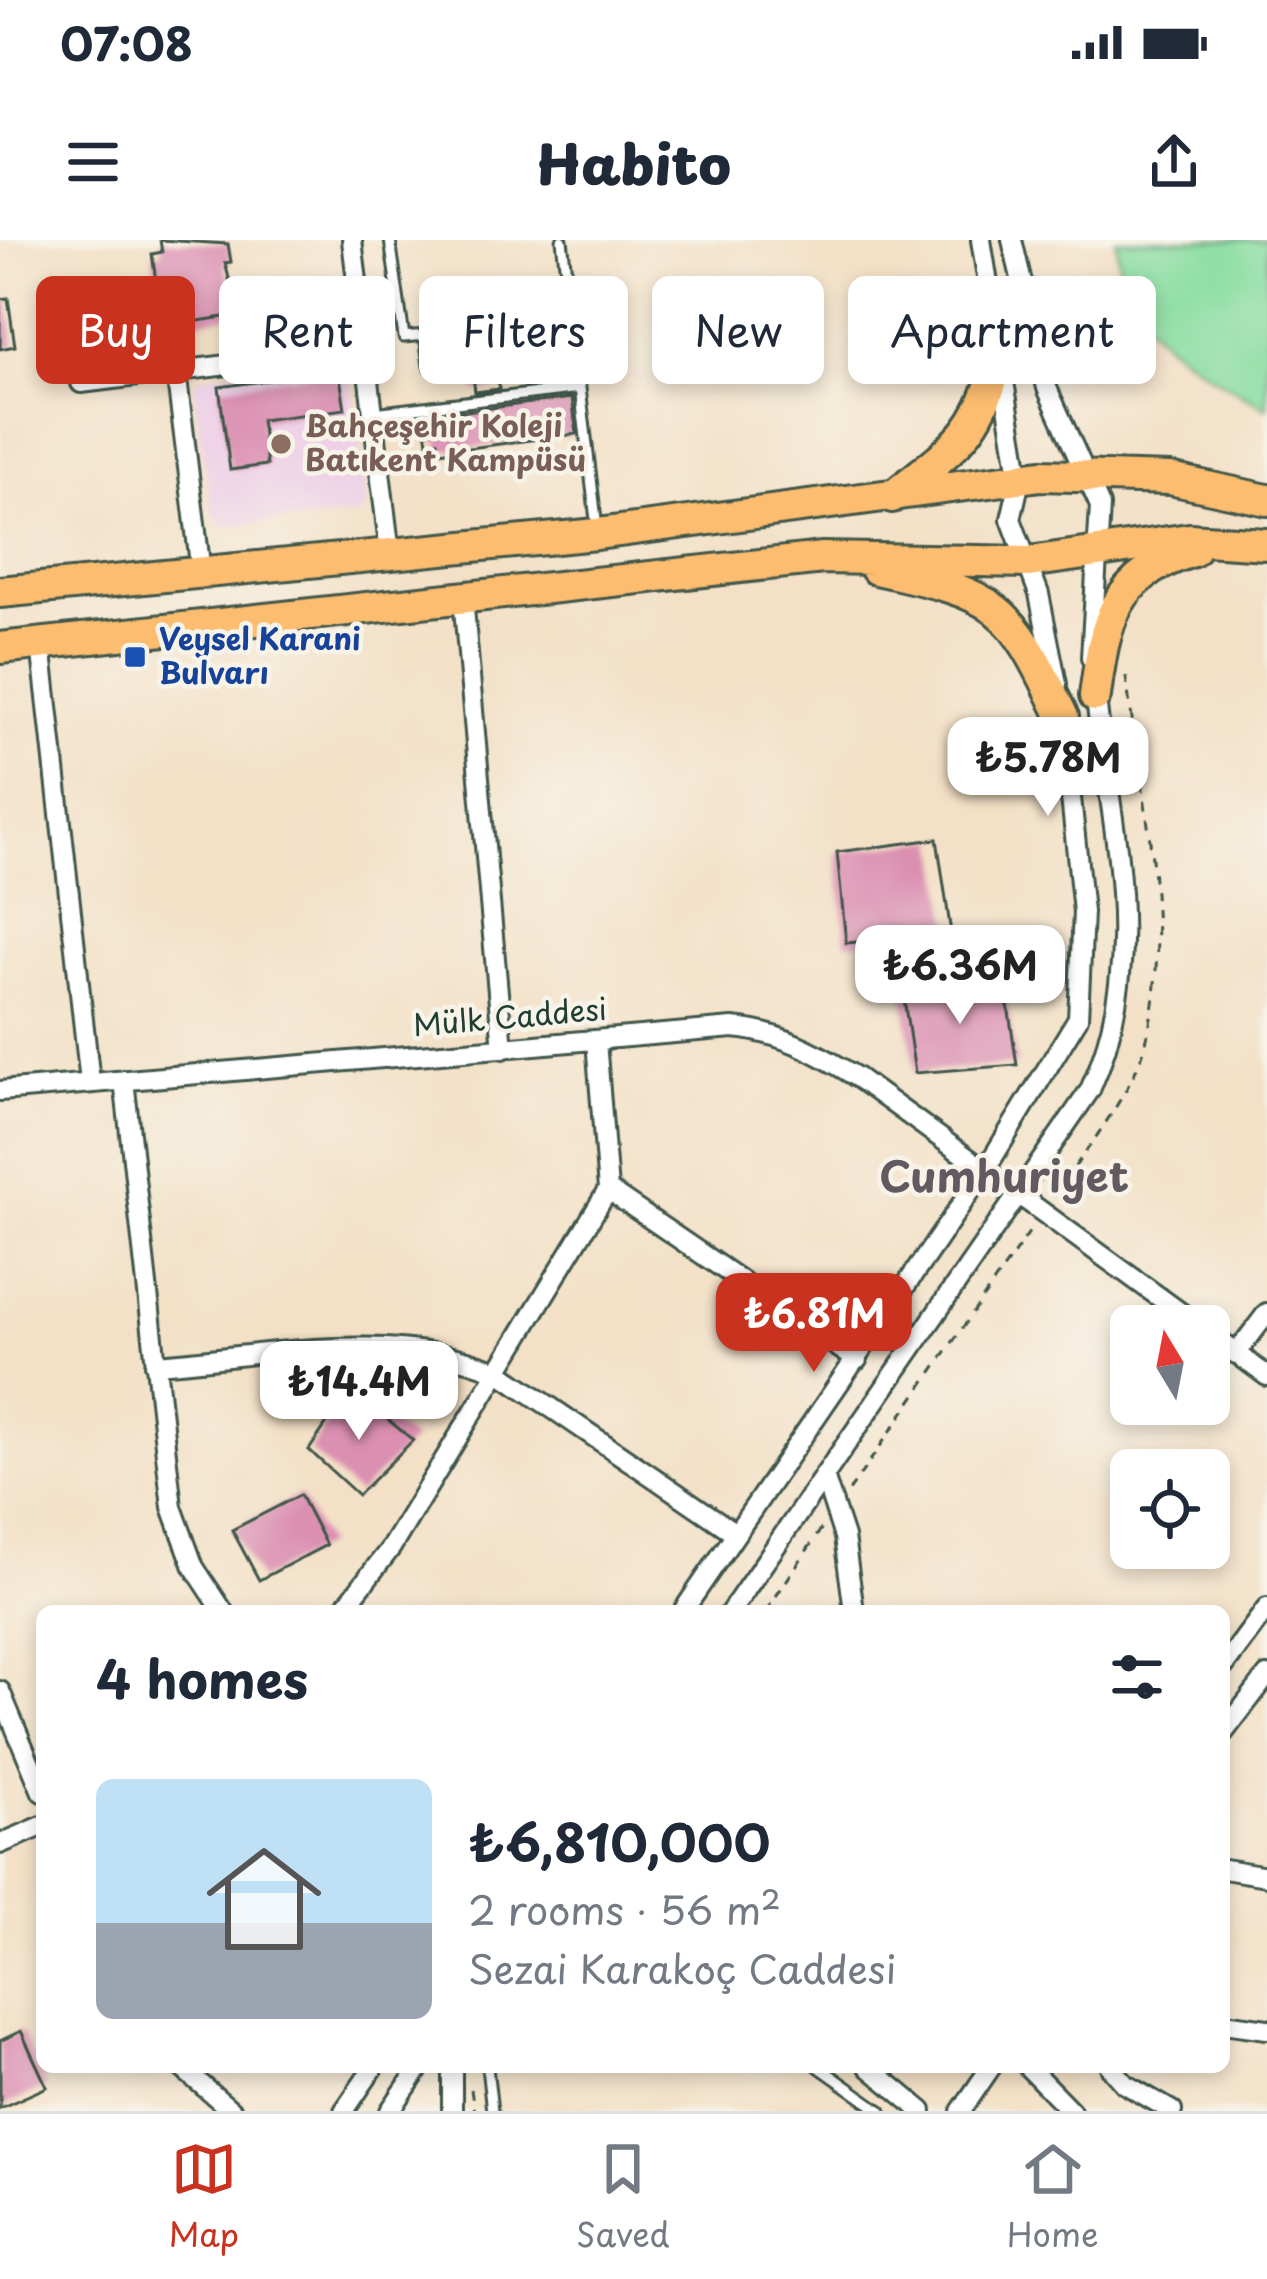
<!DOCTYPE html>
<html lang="en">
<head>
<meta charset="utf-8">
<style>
  :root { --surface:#fff; --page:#f2f2f3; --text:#1f2937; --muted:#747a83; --line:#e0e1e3; --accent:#c8321e }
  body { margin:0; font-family:"Playpen Sans",sans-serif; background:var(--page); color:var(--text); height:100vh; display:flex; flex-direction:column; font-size:45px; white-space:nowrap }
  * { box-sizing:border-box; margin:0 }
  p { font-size:39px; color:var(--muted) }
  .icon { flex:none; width:66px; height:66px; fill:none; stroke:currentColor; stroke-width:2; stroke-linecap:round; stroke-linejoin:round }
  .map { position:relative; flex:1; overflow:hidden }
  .sheet { position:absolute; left:36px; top:1365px; width:1194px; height:468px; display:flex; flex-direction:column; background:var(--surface); border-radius:18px; box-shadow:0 6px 18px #0003 }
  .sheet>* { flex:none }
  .guide { position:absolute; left:36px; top:36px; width:1197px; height:108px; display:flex; gap:24px }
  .needle { width:78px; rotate:350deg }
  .controls { position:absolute; left:1110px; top:1065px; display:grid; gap:24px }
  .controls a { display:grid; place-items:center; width:120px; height:120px; border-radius:18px; background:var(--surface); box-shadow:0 6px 18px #0003; font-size:60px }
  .price { position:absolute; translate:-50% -102px; padding:0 27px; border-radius:24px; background:#fff; color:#222; font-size:39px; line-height:78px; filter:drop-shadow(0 3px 6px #0008) }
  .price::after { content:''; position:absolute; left:50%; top:72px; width:36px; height:27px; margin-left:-18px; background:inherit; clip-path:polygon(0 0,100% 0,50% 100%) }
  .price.active { background:var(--accent); color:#fff }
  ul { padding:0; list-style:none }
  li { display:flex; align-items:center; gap:36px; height:300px; padding:0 60px }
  li span { display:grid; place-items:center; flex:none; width:336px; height:240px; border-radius:18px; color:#555 }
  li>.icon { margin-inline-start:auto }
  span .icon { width:144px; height:144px; fill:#fffc; stroke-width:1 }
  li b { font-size:51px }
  h2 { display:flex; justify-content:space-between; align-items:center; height:144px; padding:0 60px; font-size:51px }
  .tag { padding:0 42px; border-radius:18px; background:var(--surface); box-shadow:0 6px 18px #0003; font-size:42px; line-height:108px }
  .tag.active { background:var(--accent); color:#fff }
  .status { display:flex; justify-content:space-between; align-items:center; height:84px; padding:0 60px; background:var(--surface); direction:ltr }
  .status svg { height:33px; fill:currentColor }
  header { display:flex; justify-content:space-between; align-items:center; height:156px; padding:0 60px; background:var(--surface); font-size:54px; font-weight:800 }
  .tab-bar { display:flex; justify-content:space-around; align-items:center; height:168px; border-top:3px solid var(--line); background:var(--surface); font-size:33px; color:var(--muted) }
  .tab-bar a { display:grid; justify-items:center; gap:6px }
  .tab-bar .active { color:var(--accent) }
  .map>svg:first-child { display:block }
</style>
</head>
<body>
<div class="status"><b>07:08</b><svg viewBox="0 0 49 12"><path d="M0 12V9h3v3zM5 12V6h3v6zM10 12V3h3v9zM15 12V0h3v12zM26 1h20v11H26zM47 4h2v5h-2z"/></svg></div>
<header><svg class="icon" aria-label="menu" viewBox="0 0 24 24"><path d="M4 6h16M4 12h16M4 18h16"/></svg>Habito<svg class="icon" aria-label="share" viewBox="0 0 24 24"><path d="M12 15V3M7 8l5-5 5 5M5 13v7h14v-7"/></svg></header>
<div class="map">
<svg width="1267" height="1871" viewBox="0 0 1267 1871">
  <rect width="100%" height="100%" fill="#f7f3e8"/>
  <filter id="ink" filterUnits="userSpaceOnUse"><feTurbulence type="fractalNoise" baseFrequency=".00833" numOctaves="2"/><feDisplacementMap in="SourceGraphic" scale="24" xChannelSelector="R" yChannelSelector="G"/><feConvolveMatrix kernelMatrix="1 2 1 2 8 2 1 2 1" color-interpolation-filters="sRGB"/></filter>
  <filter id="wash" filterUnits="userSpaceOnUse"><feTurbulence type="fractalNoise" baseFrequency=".004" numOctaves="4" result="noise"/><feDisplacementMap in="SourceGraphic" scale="48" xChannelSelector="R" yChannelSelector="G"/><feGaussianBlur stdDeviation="2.7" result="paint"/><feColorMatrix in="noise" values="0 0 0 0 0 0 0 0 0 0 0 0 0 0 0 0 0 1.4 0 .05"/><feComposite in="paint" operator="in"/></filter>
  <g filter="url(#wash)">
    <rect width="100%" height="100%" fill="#f3e0c6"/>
    <!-- built -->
    <path fill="#eed0e7" d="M342 117 349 126 367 262 359 276 222 286 212 272 193 146 202 135Z"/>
    <!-- green -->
    <path fill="#87dda0" stroke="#538d6a" stroke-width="3" d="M1116 0H1267V168C1219 140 1145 103 1124 47 1118 33 1119 15 1116 0Z"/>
    <g id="blocks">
      <!-- building -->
      <path fill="#db90b2" d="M160 0 228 4 231 22 225 23 236 65 228 67 230 76 173 85 172 74 161 75 152 14 162 12Z
        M532 53 533 62 547 60 554 118H547L550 143 525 146 523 129 497 132 499 149 475 152 472 128 462 129 451 72 460 71 459 62 480 59 483 84 515 80 512 56Z
        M8 58 15 106 0 109V59Z
        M327 132 328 138 340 137 345 169 261 180 267 225 230 230 219 147Z
        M572 158 577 194 439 212 438 201 428 202 424 176Z
        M937 599 951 693 846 703 837 612Z
        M1004 739 1017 825 915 833 903 753Z
        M350 1149 413 1200 358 1255 309 1210Z
        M300 1255 326 1305 259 1340 232 1290Z
        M21 1791 47 1847 0 1868V1801Z"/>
    </g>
  </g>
  <g filter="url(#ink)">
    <use href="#blocks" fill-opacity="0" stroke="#3f554a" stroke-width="3"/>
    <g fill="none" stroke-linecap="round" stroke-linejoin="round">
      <!-- service casing -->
      <g stroke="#3f554a" stroke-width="15">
        <path id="service" d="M390 0 404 97 425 95 429 126
          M562 0 580 148
          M374 173 580 148 597 288
          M487 1827 492 1871
          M819 1827 881 1871"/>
      </g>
      <!-- minor casing -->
      <g stroke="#3f554a" stroke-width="24">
        <path id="minor" d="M352 0 390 314
          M981 0 1020 240 1011 279 1039 354 1057 444
          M1012 0 1047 148 1100 266 1091 418
          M176 131 201 332
          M81 143 365 108
          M463 357 503 809
          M41 404 90 842
          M124 840 172 1267 194 1327 223 1371
          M0 851 733 788C781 792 818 813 858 838L1199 1086
          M608 950 857 1120
          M1209 1093 1267 1136
          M1236 1114 1267 1073
          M155 1124C267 1116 394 1087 499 1132L735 1293
          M824 1236 844 1297 854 1371
          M342 1371 390 1309 608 950 596 801
          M683 1371 987 927 1078 778 1083 672 1062 471
          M731 1371 1090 850C1150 715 1111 591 1095 451
          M1224 1426 1267 1368
          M0 1451 42 1552
          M1224 1492 1267 1436
          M0 1604 42 1586
          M1224 1629 1267 1636
          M1224 1783 1267 1789
          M181 1827 232 1871
          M452 1827V1871
          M869 1827 922 1871
          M1028 1827 1071 1871
          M1110 1827 1125 1844 1172 1871
          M344 1871 374 1827
          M390 1871 420 1827
          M961 1871 991 1827"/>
      </g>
      <!-- primary casing -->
      <g stroke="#3f554a" stroke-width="36">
        <path id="primary" d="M892 257C953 207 981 195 999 114
          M876 329C1000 356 1009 362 1063 477
          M0 352 597 294 1041 235 1170 239 1267 260
          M0 408 823 318 1029 322 1189 299 1267 304
          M1095 456C1105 380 1113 336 1193 311"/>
      </g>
      <!-- path -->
      <path stroke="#3f554a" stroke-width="3" stroke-dasharray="9 9" stroke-linecap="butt" d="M1054 956C1082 916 1133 851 1145 806 1175 686 1140 549 1125 429
        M849 1251 1032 988
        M766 1371 822 1288
        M471 1849 474 1871"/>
      <!-- service -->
      <use href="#service" stroke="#fff" stroke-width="9"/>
      <!-- minor -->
      <use href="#minor" stroke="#fff" stroke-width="18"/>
      <!-- primary -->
      <use href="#primary" stroke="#fcbd6f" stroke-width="30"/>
    </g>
  </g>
  <!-- markers -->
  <circle fill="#8d6e63" stroke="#f7f3e8" stroke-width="4.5" cx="281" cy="204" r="12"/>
  <rect fill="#1a4fb4" stroke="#f7f3e8" stroke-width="4.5" x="123" y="405" width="24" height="24" rx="6"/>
  <g text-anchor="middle" stroke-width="9" stroke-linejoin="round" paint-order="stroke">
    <!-- education labels -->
    <g font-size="30" font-weight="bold" fill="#785e54" stroke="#f7f3e8" text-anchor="start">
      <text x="305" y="197">Bahçeşehir Koleji<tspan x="305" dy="34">Batıkent Kampüsü</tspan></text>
    </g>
    <!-- transit labels -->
    <g font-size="30" font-weight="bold" fill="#164399" stroke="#f7f3e8" text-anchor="start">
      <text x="159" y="410">Veysel Karani<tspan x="159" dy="34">Bulvarı</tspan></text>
    </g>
    <!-- street labels -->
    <g font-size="30" fill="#1f3d34" stroke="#f7f3e8">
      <text transform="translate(510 778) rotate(-5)" y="10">Mülk Caddesi</text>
    </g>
    <!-- district labels -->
    <g font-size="42" font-weight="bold" fill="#615a60" stroke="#f7f3e8">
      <text x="1004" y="952">Cumhuriyet</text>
    </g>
  </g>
</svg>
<div class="controls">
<a><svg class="needle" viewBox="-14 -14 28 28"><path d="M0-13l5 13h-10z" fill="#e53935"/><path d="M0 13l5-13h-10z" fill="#747a83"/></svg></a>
<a><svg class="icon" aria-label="locate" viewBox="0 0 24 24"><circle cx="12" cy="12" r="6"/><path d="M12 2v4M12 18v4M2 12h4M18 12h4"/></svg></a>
</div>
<b class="price" style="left:1048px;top:579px">₺5.78M</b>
<b class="price" style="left:960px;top:787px">₺6.36M</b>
<b class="price active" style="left:814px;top:1135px">₺6.81M</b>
<b class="price" style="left:359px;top:1203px">₺14.4M</b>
<div class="guide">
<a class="tag active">Buy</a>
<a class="tag">Rent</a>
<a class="tag">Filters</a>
<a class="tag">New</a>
<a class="tag">Apartment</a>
</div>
<section class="sheet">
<h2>4 homes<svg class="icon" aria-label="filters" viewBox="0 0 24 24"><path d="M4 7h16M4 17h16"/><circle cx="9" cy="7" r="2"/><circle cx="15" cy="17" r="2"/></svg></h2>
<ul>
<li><span style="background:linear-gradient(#bfe0f5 60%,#9aa5b1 0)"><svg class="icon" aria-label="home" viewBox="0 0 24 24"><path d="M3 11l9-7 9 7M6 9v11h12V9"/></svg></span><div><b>₺6,810,000</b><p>2 rooms · 56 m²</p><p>Sezai Karakoç Caddesi</p></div></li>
</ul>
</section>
</div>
<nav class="tab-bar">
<a class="active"><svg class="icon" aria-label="map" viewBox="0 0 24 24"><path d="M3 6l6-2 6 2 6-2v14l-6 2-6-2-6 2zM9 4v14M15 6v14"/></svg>Map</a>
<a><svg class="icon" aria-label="saved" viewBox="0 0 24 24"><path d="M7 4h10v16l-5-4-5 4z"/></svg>Saved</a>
<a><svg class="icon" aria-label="home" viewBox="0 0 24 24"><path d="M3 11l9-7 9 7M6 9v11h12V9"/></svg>Home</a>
</nav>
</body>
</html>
